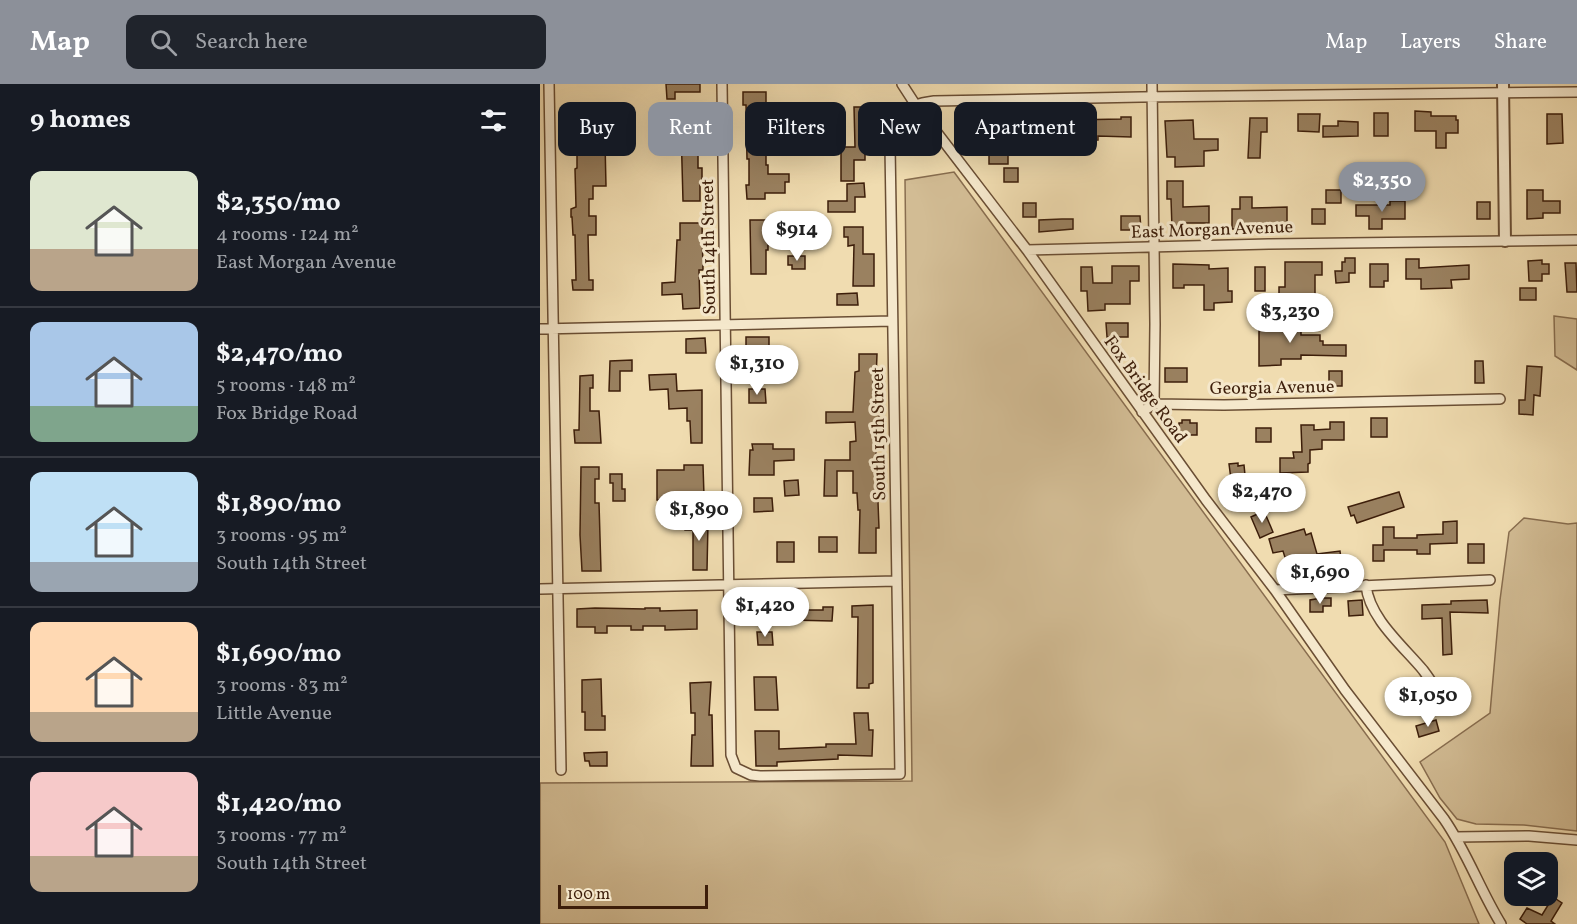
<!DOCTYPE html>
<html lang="en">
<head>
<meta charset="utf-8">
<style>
  :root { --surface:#171b24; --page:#20242c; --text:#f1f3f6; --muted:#9ea1a6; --line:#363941; --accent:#8c9099 }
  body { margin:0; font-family:Vollkorn,serif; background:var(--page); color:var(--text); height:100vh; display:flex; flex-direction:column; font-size:22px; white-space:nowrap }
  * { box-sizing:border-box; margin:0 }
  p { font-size:20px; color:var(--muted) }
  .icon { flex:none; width:33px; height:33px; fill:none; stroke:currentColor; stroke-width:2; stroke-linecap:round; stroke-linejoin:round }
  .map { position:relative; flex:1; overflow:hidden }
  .details { display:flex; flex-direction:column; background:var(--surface); width:540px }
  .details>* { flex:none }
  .hud { position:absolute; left:18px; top:18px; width:570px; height:54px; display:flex; gap:12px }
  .fabs { position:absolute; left:964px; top:768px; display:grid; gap:12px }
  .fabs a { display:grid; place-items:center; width:54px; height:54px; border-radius:12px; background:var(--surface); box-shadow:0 6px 24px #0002; font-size:30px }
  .scale { position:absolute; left:18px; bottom:15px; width:150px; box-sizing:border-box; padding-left:6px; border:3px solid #3d1e0a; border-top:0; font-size:16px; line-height:21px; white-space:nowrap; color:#3d1e0a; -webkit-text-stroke:4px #f5e8cc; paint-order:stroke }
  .price { position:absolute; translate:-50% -51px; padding:0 14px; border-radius:21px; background:#fff; color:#222; font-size:20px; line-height:39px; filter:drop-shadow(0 2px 3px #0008) }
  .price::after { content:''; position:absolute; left:50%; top:36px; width:18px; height:14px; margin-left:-9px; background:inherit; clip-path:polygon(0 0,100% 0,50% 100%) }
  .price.active { background:var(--accent); color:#fff }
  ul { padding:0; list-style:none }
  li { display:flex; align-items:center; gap:18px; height:150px; padding:0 30px }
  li+li { border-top:2px solid var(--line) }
  li span { display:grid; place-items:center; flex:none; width:168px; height:120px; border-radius:12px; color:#555 }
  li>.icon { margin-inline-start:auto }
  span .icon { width:72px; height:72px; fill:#fffc; stroke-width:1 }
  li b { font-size:26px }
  h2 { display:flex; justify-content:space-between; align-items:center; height:72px; padding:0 30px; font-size:26px }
  .pill { padding:0 21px; border-radius:12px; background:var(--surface); box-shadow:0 6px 24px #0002; font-size:21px; line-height:54px }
  .pill.active { background:var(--accent); color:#fff }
  header { display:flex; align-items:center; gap:36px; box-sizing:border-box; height:84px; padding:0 30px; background:var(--accent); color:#fff }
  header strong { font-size:28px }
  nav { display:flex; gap:33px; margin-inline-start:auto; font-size:21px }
  .search { width:420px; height:54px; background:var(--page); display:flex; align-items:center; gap:15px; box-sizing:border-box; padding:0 21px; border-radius:12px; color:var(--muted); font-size:22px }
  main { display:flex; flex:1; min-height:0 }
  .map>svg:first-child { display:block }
</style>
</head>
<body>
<header>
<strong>Map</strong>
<div class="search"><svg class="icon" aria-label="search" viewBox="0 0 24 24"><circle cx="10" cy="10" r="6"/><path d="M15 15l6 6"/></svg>Search here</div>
<nav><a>Map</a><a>Layers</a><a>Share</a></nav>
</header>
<main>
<section class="details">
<h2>9 homes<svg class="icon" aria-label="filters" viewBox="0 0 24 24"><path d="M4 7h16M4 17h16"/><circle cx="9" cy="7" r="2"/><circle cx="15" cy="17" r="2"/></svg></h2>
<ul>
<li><span style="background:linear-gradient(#dfe7d0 65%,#b9a48a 0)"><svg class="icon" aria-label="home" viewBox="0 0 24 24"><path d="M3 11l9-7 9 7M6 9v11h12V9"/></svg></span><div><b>$2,350/mo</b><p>4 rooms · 124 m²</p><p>East Morgan Avenue</p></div></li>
<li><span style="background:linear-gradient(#a9c7e8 70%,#7fa58c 0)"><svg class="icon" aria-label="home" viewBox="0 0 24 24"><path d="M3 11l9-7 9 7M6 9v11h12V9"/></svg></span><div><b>$2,470/mo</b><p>5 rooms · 148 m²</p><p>Fox Bridge Road</p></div></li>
<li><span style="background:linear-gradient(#bfe0f5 75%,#9aa5b1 0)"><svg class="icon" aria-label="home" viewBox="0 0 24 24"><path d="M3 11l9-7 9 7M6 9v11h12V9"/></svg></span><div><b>$1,890/mo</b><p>3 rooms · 95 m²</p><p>South 14th Street</p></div></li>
<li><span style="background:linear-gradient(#ffd9b3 75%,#b9a48a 0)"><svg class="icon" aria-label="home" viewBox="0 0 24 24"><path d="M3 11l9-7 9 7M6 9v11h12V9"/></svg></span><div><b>$1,690/mo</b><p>3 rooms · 83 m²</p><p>Little Avenue</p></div></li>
<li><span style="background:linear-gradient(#f6c9c9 70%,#b9a48a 0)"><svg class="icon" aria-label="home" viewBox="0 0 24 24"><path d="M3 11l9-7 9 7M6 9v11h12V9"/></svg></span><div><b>$1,420/mo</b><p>3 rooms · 77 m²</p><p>South 14th Street</p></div></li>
</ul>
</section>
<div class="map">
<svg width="1037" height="840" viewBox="0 0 1037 840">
  <rect width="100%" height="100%" fill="#f0dcb0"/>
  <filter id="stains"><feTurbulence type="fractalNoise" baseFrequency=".00333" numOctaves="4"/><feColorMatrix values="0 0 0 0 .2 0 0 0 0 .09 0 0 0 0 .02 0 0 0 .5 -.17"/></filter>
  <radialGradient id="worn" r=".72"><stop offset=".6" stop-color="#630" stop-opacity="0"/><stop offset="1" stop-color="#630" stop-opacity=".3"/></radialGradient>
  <!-- green -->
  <path fill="#d2bc94" stroke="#886d4f" stroke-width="1.5" d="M414 88 905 758 939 840H0V699L372 697 365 96Z
    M1014 232 1037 235V286L1015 272Z
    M984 434 1028 440 1037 439V747L984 741 936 740 917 735 900 714 880 678 950 629 960 516 969 448Z"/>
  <!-- building -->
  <path fill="#9a8160" stroke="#3d1e0a" stroke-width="1.5" d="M126 0H160V8H135V15H127Z
    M203 8H226V20H221V37H231V61H226V81H228V90H249V98H245V109H225V115H207L206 101H209V75H207L206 21H203Z
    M314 23H329L331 58H325V76H314V97H301V63H315Z
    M875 27 891 28V32H916V36H918V49H906V64H896V47H875Z
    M141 28H158L160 59H158V84H162V98H160V117H143L141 43 126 44V30H141Z
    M834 29H848V52H834Z
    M466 30V36H471L478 46V57H468V80H449V64H436V49L449 48 450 31Z
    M758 30H780L779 48 758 47Z
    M1007 30H1022L1023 59 1007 60Z
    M581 33H591V53L558 52V56L531 57V36L581 35Z
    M710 34H727V48H721L720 74H708Z
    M653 36 654 55H678V66L664 67V82L635 83V73H627L625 37Z
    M798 37 818 38V52L783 53V42H798Z
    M33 49H51V59H65L66 102H53V115H49V132H56V151H48L49 196H53V206H33L32 196H36L35 151H33L32 133H31V125L36 123 35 85 37 84V61H33Z
    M464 84H478V98H464Z
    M627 97H643V123L669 122V139H644V144H632L631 115H627Z
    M324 99 325 113H315V128H288V117H307V100Z
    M786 106H801V119H786Z
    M987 106H1003V117H1020V129H1003V134L987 135Z
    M700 113H712V124L747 123V141H729V145H692V125H700Z
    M850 117H865V135H842V145H829V132H816V121H850Z
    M937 118H950V135H937Z
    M483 119H496V133H483Z
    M772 125H785V140H772Z
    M581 132H600L601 146H581Z
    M522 135H533V145L499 148V136Z
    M210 136H229V142H253L254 153H228V166H226V190H211Z
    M140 139H162L163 186H159L160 224 143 225 142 210 122 211V199L135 198 137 156H140Z
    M304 143H323V170H334V202H313L314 161 308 162V153H304Z
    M248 172H265V185H252V181H248Z
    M805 174H815V189H809V198L796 199 795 187H802V178H805Z
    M866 175H879V184L929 181V195L911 196 912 204 881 205V195H866Z
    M1002 176V180H1009V190H1002V197H989L988 177Z
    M745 178H782V191H775V212L739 214V203H745Z
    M1025 179H1036L1037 208H1027Z
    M633 180 669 181V185L688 184V207H692V218L674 219V226H664V201H644V204H633Z
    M830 180H848V197H844V203H830Z
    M572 182H599V197H590V220H565V226L548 227 547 207H541V183H552L553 199H572Z
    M715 183H725V207H715Z
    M980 204H996V216H980Z
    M317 209 318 221H297V210Z
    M727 223H737V245L761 244V251H780V257H783V261H806V272L761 271V275H741V281L719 282V245H727Z
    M566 239H588V253H567Z
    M206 253H229V269H242L243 283H225V286H212V268H206Z
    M165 254 166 269H146V255Z
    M319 270H337L336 296H333L334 322H339V352H336V418H338L339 444H336V469H319L320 426H318L317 409H313V387H297V412H284L285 376H310V358L316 357 315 338 286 339V328H313L315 288 319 287Z
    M92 276V287H80V307H69L70 277Z
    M935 277H943L944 299H935Z
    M987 282 1002 283 1000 312 994 311 993 331 979 330V316H985Z
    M625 284H647V298H625Z
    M789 287H802V302H789Z
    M136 290 137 307 162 306V359H151L150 337H147V324L129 325 128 305 110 306 109 291Z
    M53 291V304H50V327H59L61 359H35L34 346H39L40 292Z
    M209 305H225L226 319H209Z
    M831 334H847V353H831Z
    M642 336H650V339H657V351H639V339H642Z
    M790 338H804V356H782V365L770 366V379L768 380V388L740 389V374H754L753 368H762L761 341H774V346L790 345Z
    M716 344H731V358H716Z
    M212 360H233V365H254V376L234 377V391H209L210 366H213Z
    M698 379V382L704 381 706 401 692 403 689 380Z
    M144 381H163L164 412 145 413 146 432H134L133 416H117V386H144Z
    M41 383H59V395H55V419H59L61 487H42L40 451Z
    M70 390H82V405H85V417H73V399H70Z
    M258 396 259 411 245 412 244 397Z
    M859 408 864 423 817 439 814 431 811 432 808 423Z
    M214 414H232L233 427 214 428Z
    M724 427 733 448 720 454 711 433Z
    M165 434V438H168L167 486H153V446H145L144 435Z
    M917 437V459L890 460V470H877V466H844V477H833V461H843V443H854V454H877V451L903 450V438Z
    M764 445 766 451 771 449 777 470 800 467 802 483 791 484 790 479 765 488 764 486 759 488V486L750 489 743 467 733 469 729 455Z
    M279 453H297V468H279Z
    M237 458H254V478H237Z
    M928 460H944V479H928Z
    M782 514H791V522H783V528H770V516Z
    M822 516 823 531 809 532 808 517Z
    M947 516 948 529 910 528 912 570 903 571 902 534 882 535V521L911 520V517Z
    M333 521V599L329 600V604H317L318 533H312V522Z
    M249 522H267V526H283V523H293L292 537 250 536Z
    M55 524 105 525V524H120V527L157 526V545L125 546V542H103V546H91V542H67V549H55V543H37V525Z
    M217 548H232L233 561H218Z
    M214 593H236L238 626H215Z
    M61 595 62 632H65V646H45V628H42V596Z
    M171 598 169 631H172L173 682H151L152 651H155V629H151L150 599Z
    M874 600H885V612L852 613V603L874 602Z
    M314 629H328L329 646H333L332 672 298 671V675L237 678V682H216L215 647H239V665L286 663V660H316Z
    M896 636 899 647 879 653 876 642Z
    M67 668V682H50L49 677H45L44 669Z
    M1013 813 1022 819 1011 837 1015 840H987L980 835 987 824 1002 831Z"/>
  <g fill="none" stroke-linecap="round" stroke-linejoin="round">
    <!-- minor casing -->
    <g stroke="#6a4e34" stroke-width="12">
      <path id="minor" d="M9 0 21 686
        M182 0 191 671 196 684 211 691 220 692 360 690 350 62C354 31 362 21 394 17L601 13 1037 8
        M362 0 375 20 487 166 666 416 735 506 805 606 904 735C927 768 940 806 961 840
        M612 0 615 240 614 320
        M487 166 729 160 1037 156
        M0 245 352 237
        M602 328 614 320 684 321 960 315
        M826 501C829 534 863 562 883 586 893 599 901 613 909 626
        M0 505 357 497
        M735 506 950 496
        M916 753 989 752 1037 756"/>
    </g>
    <!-- tertiary casing -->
    <g stroke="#6a4e34" stroke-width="14">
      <path id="tertiary" d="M963 0 965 157"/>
    </g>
    <!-- minor -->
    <use href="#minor" stroke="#f5e8cc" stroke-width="9"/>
    <!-- tertiary -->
    <use href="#tertiary" stroke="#f5e8cc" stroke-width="10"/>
  </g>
  <g text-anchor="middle" stroke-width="6" stroke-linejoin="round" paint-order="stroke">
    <!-- street labels -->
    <g font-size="18" fill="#3d1e0a" stroke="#f5e8cc">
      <text transform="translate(672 145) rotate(-2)" y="6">East Morgan Avenue</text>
      <text transform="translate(168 163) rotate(-91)" y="6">South 14th Street</text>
      <text transform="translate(732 303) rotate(-1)" y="6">Georgia Avenue</text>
      <text transform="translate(606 305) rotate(54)" y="6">Fox Bridge Road</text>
      <text transform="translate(338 350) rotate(-91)" y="6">South 15th Street</text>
    </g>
  </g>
  <rect width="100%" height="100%" filter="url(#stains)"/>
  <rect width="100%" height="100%" fill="url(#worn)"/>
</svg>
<div class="fabs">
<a><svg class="icon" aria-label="layers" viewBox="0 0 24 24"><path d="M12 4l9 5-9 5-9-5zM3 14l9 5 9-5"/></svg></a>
</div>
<div class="scale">100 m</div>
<b class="price active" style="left:842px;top:129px">$2,350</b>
<b class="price" style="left:257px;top:178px">$914</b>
<b class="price" style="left:750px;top:260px">$3,230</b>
<b class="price" style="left:217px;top:312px">$1,310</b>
<b class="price" style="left:722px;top:440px">$2,470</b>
<b class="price" style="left:159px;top:458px">$1,890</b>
<b class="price" style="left:780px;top:521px">$1,690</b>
<b class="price" style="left:225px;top:554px">$1,420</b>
<b class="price" style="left:888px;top:644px">$1,050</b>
<div class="hud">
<a class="pill">Buy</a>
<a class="pill active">Rent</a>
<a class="pill">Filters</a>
<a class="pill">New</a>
<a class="pill">Apartment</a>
</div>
</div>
</main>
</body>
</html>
